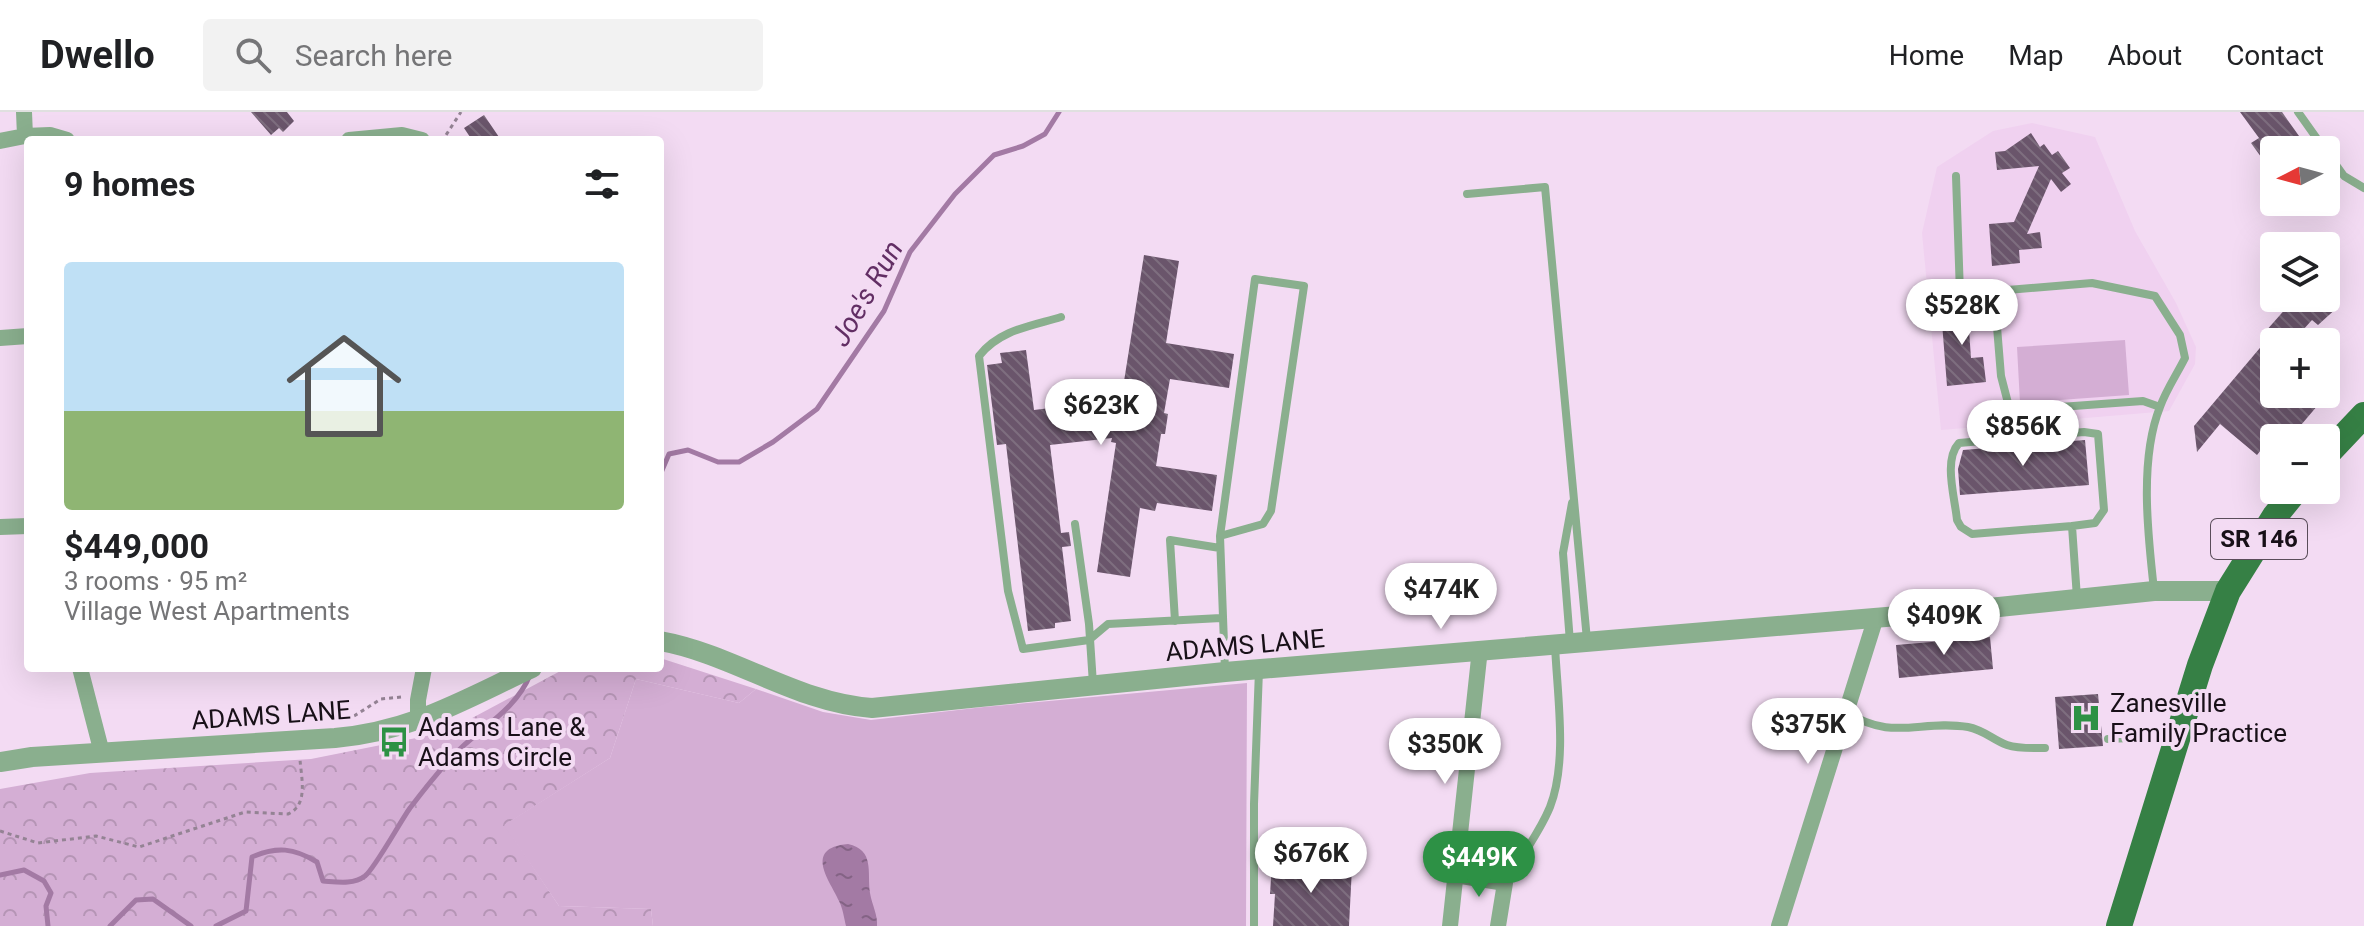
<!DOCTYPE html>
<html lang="en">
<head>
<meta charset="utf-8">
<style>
  :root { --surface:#fff; --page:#f2f2f2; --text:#202124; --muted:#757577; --line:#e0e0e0; --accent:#2d9145 }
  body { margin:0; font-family:Roboto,sans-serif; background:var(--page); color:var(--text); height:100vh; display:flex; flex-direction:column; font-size:30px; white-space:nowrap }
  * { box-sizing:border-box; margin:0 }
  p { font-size:26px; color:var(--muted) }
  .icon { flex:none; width:44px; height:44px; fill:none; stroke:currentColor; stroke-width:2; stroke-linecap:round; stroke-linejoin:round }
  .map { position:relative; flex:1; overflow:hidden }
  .details { position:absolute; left:24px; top:24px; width:640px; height:536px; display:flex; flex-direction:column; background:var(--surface); border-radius:8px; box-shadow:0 8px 32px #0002 }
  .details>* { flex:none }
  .needle { width:52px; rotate:264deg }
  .buttons { position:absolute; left:2260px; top:24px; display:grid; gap:16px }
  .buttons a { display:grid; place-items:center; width:80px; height:80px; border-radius:8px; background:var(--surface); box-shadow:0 8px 32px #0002; font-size:40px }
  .price { position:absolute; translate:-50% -68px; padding:0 18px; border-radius:28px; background:#fff; color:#222; font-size:26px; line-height:52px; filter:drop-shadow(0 2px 4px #0008) }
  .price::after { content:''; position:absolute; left:50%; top:48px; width:24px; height:18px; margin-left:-12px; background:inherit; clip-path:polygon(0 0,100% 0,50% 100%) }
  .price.selected { background:var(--accent); color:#fff }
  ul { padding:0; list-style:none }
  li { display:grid; align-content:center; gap:16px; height:424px; padding:0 40px }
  li span { display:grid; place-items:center; height:248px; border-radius:8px; color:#555 }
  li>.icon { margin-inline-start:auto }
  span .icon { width:144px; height:144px; fill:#fffc; stroke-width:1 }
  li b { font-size:34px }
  h2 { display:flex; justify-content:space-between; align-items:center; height:96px; padding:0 40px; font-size:34px }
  header { display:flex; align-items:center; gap:48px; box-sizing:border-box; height:112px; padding:0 40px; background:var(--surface); border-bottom:2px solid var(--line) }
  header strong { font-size:38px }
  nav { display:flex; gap:44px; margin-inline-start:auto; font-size:28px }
  .search { width:560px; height:72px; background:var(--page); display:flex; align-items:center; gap:20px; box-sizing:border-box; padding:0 28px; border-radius:8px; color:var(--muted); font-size:30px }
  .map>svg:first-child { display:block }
</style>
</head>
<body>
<header>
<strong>Dwello</strong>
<div class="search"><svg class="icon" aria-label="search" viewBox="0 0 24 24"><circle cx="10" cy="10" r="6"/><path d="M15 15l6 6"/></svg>Search here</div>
<nav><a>Home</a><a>Map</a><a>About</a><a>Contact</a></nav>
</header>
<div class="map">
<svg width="2364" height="814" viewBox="0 0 2364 814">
  <defs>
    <pattern id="forest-crowns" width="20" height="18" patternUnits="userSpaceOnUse" patternTransform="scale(2)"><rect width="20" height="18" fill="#d4aed4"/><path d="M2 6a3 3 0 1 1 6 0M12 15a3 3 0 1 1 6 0" fill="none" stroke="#b595b5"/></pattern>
    <pattern id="water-ripples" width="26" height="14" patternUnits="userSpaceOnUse" patternTransform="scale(2)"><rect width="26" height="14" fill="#a37aa4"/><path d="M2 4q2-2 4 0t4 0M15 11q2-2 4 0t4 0" fill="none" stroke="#846385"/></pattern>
    <pattern id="building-back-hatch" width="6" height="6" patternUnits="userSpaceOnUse" patternTransform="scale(2)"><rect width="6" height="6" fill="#6a556b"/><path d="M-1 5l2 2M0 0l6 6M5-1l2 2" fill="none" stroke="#7e6e7f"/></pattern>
  </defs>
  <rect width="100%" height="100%" fill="#f3dbf3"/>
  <!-- built -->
  <path fill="#f0d1f0" d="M2032 11 2095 25 2135 119 2176 191 2196 235 2195 252 2169 299 1941 318 1922 121 1937 55 1993 19Z"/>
  <!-- forest -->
  <path fill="url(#forest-crowns)" d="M660 546 756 577 739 591 636 567 610 646 505 713 559 794 651 797 653 814H0V677L90 661 311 647 446 620 566 556H660Z"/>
  <!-- park -->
  <path fill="#d4aed4" d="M2125 228 2129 283 2020 291 2017 235Z
    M636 567 739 591 756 577 823 600 871 608 984 595 1247 571 1246 814H653L651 797 559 794 504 713 610 646Z"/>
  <!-- water -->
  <path fill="url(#water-ripples)" d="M848 732C875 738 867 760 870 781 872 793 878 803 877 814H846C844 806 843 797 839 789 831 770 802 736 848 732Z"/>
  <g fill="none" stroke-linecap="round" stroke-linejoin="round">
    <!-- stream -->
    <path stroke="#a37aa4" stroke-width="5" d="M660 363 669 342 688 338 718 350H739L773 330 817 297 884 199 910 140 955 82 994 43 1023 34 1045 22 1059 0
      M0 763 24 758 44 769 51 781 46 794 48 814
      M110 814 136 788 153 787 191 814
      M216 814 246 799 252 745C277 734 294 736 317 750L323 769C337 770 353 773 365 764 375 756 400 710 410 696 426 675 443 653 462 635 487 612 517 595 530 563"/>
  </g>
  <!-- building -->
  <path fill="url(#building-back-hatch)" d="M251 0H287L294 9 283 20 279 16 271 23Z
    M2240 0H2282L2309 38H2274V63L2251 31 2259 26Z
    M484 3 501 28H472L464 16Z
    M2031 21 2040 35 2044 32 2052 43 2058 39 2070 56 2062 61 2071 72 2061 80 2051 67 2027 122 2040 120 2042 136 2019 138 2020 151 1992 154 1989 112 2014 110 2039 54 1997 58 1995 40 2005 39Z
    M1144 143 1179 149 1166 231 1234 242 1229 276 1170 267 1164 301 1168 302 1165 322H1161L1156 354 1217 363 1212 399 1157 391 1155 399 1140 396 1130 465 1097 460 1116 331 1111 330 1112 326 1050 333 1061 421 1069 420 1071 434 1062 435 1071 509 1055 511V516L1028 519 1006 332 997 333 987 253 1002 251 1000 241 1026 238 1034 298 1115 288 1116 281 1122 282Z
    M2295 186H2330L2339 194 2318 213 2312 208 2292 230H2274V282H2305L2318 293 2290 326H2274V341L2265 333 2257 343 2220 312 2197 340 2194 314 2270 224 2265 220Z
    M1980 195 1982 217 1969 218 1971 246 1983 245 1986 270 1947 274 1941 198Z
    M2085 328 2089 373 1960 383 1958 357 1963 338Z
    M1990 525 1993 557 1899 566 1896 533Z
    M2098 582 2103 634 2059 637 2055 585Z
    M1272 751 1352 755 1349 814H1273L1275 782H1270Z"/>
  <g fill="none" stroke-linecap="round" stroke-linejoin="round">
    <!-- path -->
    <path stroke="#948394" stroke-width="3" stroke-dasharray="4 4" stroke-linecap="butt" d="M452 28 446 23 461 0
      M354 604 381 587 402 585
      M0 719 38 731 96 724 139 735 245 700 288 702C309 693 301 665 300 647"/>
    <!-- service -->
    <path stroke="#8aaf8e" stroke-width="8" d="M2298 0 2325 38
      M2326 39 2344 64 2364 76
      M1956 64 1960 182 2092 171 2155 184 2180 223 2185 246C2177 262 2166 278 2160 295 2139 347 2148 424 2154 478
      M1467 82 1545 75 1587 528
      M1994 178 2001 264 2008 291 2019 298 2143 289 2160 295
      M1061 205C1031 214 999 218 979 244L1008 479 1023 537 1089 528 1108 512 1221 506
      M1075 412 1089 512 1093 572
      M2072 414 1972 422 1961 415 1957 408C1955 386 1943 348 1959 331L2084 320 2098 322 2104 398 2095 411 2072 414 2077 486
      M1220 424 1255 167 1304 174 1271 399 1263 412 1220 424 1225 559
      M1175 509 1170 428 1220 436
      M1570 530 1563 441 1572 391
      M1847 600C1892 630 1921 607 1968 615 1984 618 1993 628 2007 633 2019 637 2032 636 2045 636
      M2108 627 2173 624
      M1505 771C1520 746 1539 722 1550 695 1568 649 1557 582 1555 533
      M1254 814V692L1259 558"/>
    <!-- minor -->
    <path stroke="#8aaf8e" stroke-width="16" d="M24 0 25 24 50 23 67 28
      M349 28 402 23 422 28
      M0 29 25 24
      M0 226 28 224
      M0 415 28 414
      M80 556 102 641
      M418 610V588L424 556
      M1455 763 1505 771 1498 814
      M1450 814 1480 537
      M1779 814 1876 505"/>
    <!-- tertiary -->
    <path stroke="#8aaf8e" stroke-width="20" d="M660 529C733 542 797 591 872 596L1225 560 1970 498 2154 479H2228
      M0 650 32 645 335 626C413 619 463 588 532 556"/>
    <!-- primary -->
    <path stroke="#368045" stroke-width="26" d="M2326 343 2364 303
      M2119 814 2200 553 2228 479 2275 404 2296 378"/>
  </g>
  <!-- icons -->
  <defs>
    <g id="hospital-bare" transform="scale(2.4)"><path d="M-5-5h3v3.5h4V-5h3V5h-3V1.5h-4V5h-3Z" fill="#2d9145" stroke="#f3dbf3" stroke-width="2.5" paint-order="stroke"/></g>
    <g id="bus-bare" transform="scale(2.4)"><path d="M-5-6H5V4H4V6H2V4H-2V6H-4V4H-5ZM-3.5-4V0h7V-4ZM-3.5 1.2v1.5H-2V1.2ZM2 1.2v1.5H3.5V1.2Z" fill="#2d9145" stroke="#f3dbf3" stroke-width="2.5" paint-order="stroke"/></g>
  </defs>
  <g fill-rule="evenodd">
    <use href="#hospital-bare" x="2086" y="606"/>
    <use href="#bus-bare" x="394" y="630"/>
  </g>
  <g text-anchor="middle" stroke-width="8" stroke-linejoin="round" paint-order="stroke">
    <!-- shield labels -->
    <rect fill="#f3dbf3" stroke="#5a4d5a" stroke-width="2" x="2211" y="407" width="96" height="40" rx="6"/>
    <g font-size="24" font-weight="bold" fill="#181018">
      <text x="2259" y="435">SR 146</text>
    </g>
    <!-- street labels -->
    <g font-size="26" fill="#181018" stroke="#f3dbf3">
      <text transform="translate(1245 533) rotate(-5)" y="9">ADAMS LANE</text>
      <text transform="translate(271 603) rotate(-4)" y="9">ADAMS LANE</text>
    </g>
    <!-- poi labels -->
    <g font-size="26" fill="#181018" stroke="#f3dbf3" text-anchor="start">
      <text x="2110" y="600">Zanesville<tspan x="2110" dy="30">Family Practice</tspan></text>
      <text x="418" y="624">Adams Lane &amp;<tspan x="418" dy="30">Adams Circle</tspan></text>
    </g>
    <!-- water labels -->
    <g font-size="28" font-style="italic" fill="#622e64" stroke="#f3dbf3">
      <text transform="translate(866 181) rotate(-60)" y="10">Joe's Run</text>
    </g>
  </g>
</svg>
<div class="buttons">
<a><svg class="needle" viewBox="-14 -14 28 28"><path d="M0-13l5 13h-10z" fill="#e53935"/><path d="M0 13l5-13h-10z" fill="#757577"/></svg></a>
<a><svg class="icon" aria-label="layers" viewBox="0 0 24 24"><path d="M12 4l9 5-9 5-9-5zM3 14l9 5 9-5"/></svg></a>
<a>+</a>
<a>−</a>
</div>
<b class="price" style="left:1962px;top:235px">$528K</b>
<b class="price" style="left:1101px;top:335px">$623K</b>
<b class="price" style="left:2023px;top:356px">$856K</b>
<b class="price" style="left:1441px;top:519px">$474K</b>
<b class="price" style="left:1944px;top:545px">$409K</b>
<b class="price" style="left:1808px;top:654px">$375K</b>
<b class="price" style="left:1445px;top:674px">$350K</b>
<b class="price" style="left:1311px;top:783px">$676K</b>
<b class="price selected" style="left:1479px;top:787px">$449K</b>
<section class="details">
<h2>9 homes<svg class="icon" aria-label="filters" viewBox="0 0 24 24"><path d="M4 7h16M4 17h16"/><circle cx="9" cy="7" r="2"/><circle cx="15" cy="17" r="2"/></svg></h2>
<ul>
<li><span style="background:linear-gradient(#bfe0f5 60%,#8fb573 0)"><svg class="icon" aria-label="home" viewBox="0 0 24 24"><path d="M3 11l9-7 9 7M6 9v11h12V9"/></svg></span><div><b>$449,000</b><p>3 rooms · 95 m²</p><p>Village West Apartments</p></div></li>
</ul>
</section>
</div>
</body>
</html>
